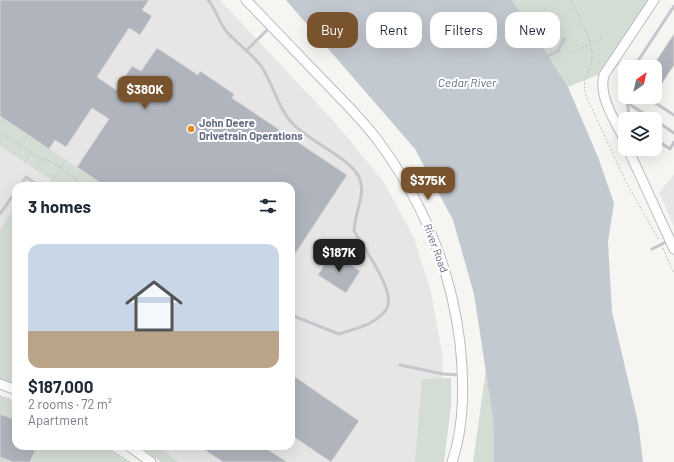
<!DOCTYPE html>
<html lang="en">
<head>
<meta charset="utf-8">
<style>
  :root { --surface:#fff; --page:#f2f2f3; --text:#1f2937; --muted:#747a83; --line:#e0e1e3; --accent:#79532d }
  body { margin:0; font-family:Barlow,sans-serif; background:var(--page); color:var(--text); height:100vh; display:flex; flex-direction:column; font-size:15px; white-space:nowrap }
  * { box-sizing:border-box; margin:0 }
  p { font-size:13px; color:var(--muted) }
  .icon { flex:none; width:22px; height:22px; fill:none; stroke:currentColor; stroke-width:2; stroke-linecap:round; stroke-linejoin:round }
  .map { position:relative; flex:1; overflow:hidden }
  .side { position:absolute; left:12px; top:182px; width:283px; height:268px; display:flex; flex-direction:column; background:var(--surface); border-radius:12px; box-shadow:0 4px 16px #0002 }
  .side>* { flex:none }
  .top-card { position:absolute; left:307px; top:12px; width:307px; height:36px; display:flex; gap:8px }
  .needle { width:26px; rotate:34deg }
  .buttons { position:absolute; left:618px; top:60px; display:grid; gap:8px }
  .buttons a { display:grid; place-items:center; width:44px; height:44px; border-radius:8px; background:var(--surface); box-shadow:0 4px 16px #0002; font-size:20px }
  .price { position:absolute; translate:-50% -34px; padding:0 9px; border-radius:8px; background:var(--accent); color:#fff; font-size:13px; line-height:26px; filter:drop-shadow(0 1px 2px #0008) }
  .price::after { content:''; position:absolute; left:50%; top:24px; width:12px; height:9px; margin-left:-6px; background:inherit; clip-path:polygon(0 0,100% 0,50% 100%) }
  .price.selected { background:#222; color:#fff }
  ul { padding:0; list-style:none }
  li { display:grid; align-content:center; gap:8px; height:212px; padding:0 16px }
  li+li { border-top:1px solid var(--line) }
  li span { display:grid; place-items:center; height:124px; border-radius:12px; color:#555 }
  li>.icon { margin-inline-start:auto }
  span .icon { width:72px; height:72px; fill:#fffc; stroke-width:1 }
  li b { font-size:17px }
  h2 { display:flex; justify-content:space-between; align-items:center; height:48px; padding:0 16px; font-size:17px }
  .pill { padding:0 14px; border-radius:12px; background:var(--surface); box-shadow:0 4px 16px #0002; font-size:14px; line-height:36px }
  .pill.selected { background:var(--accent); color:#fff }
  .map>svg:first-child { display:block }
</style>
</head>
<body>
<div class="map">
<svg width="674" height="462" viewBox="0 0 674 462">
  <rect width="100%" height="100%" fill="#f5f6f2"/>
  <!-- built -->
  <path fill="#e5e6e5" d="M0 0H220L338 126 385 184 414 238 431 292 443 359 444 410 436 462H175L153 446H291V186H16V376L0 372Z
    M674 174V226L659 193Z"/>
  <!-- green -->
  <path fill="#d4ddd3" d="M512 0H649L600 74 568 87Z
    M0 116 105 186H60L0 146Z
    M16 206V390L0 384V230Z
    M486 369 493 418 494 462H473Z
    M451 378V406L444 462H415L422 379Z
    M0 396 16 402V446H105L130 462H0Z
    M139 446H157L178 462H161Z"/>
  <!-- water -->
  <path fill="#c3c9d0" d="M286 0H512L568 87 598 157 614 203 608 242 612 312 638 422 643 462H494L493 418 474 294 453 220 415 149Z"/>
  <!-- building -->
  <path fill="#b0b4bc" stroke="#d6d7d5" d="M0 0H149L142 10 152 16 140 35 129 28 97 77 116 90 132 66 141 71 157 48 198 75 200 71 234 94 232 98 347 175 291 260V186H105L77 167 109 119 92 108 66 147 55 140 49 149 0 116Z
    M674 34V65L655 94V67H652Z
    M332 253 360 271 346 293 318 275Z
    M291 374 359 421 331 462 291 435Z
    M0 414 16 420V446H37L30 462H13L0 457Z
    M199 446H262L287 462H223Z"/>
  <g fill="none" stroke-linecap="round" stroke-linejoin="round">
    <!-- secondary casing -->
    <g stroke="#babcc2" stroke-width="11">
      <path id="secondary" d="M246 0C271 26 296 52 321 78 340 98 360 117 376 138 421 198 451 268 460 343 464 382 465 424 452 462
        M625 141C616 122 598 97 604 75L654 0
        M628 149 674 249
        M0 384 16 390
        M129 446 151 462"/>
    </g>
    <!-- path -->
    <path stroke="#bdbec1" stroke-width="1" stroke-dasharray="2 2" stroke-linecap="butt" d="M571 0C578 16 591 35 592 53 593 72 579 76 587 98L626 182 659 240
      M571 53 603 38
      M0 133 42 159H46L74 177 80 186
      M24 162 31 153
      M35 169 42 160
      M52 181 66 160
      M663 248 674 273
      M0 396 16 401
      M105 446 130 462"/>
    <!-- lane -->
    <path stroke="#c6c7cc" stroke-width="3" d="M208 0C216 9 219 22 226 31 237 44 252 53 261 66 273 83 277 106 291 122 308 141 349 157 359 177 367 193 354 214 354 231 363 247 396 291 387 308 378 324 354 329 339 334L291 315
      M246 51 270 27
      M548 56 558 51 564 39
      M615 62 625 69
      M634 67 674 6
      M646 97 674 115
      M630 119 627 103 653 119
      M655 120 674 133
      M655 139 670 149 674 142
      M20 186 26 177 39 186
      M0 214 16 191
      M652 249 668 241
      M400 365 443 374 461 375"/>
    <!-- secondary -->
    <use href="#secondary" stroke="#fff" stroke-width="9"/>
  </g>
  <!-- markers -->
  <circle fill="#e78620" stroke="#fff" stroke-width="1.5" cx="191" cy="129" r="4"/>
  <g text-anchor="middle" stroke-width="4" stroke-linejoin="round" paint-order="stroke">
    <!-- poi labels -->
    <g font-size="11" font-weight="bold" fill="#646d84" stroke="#fff" text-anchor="start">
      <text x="199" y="127">John Deere<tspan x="199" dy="13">Drivetrain Operations</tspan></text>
    </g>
    <!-- street labels -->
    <g font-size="11" fill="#646d84" stroke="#fff">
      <text transform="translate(436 248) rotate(70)" y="4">River Road</text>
    </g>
    <!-- water labels -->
    <g font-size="12" font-style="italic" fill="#647488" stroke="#fff">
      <text x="467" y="87">Cedar River</text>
    </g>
  </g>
</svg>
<div class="buttons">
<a><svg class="needle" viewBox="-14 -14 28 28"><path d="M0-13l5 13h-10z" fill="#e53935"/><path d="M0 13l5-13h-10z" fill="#747a83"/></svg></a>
<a><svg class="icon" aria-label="layers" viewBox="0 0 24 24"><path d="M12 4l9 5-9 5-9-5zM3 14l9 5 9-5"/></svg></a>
</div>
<b class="price" style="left:145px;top:110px">$380K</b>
<b class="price" style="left:428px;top:201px">$375K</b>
<b class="price selected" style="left:339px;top:273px">$187K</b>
<div class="top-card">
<a class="pill selected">Buy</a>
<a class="pill">Rent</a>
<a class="pill">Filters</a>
<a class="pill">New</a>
</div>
<section class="side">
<h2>3 homes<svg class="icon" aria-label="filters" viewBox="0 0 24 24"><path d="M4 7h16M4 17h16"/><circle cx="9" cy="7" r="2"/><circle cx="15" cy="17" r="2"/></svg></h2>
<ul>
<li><span style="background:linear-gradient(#c9d6e8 70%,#b9a48a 0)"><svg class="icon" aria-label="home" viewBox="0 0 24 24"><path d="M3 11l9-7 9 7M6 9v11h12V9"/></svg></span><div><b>$187,000</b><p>2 rooms · 72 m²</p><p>Apartment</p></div></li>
</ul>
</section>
</div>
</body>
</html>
